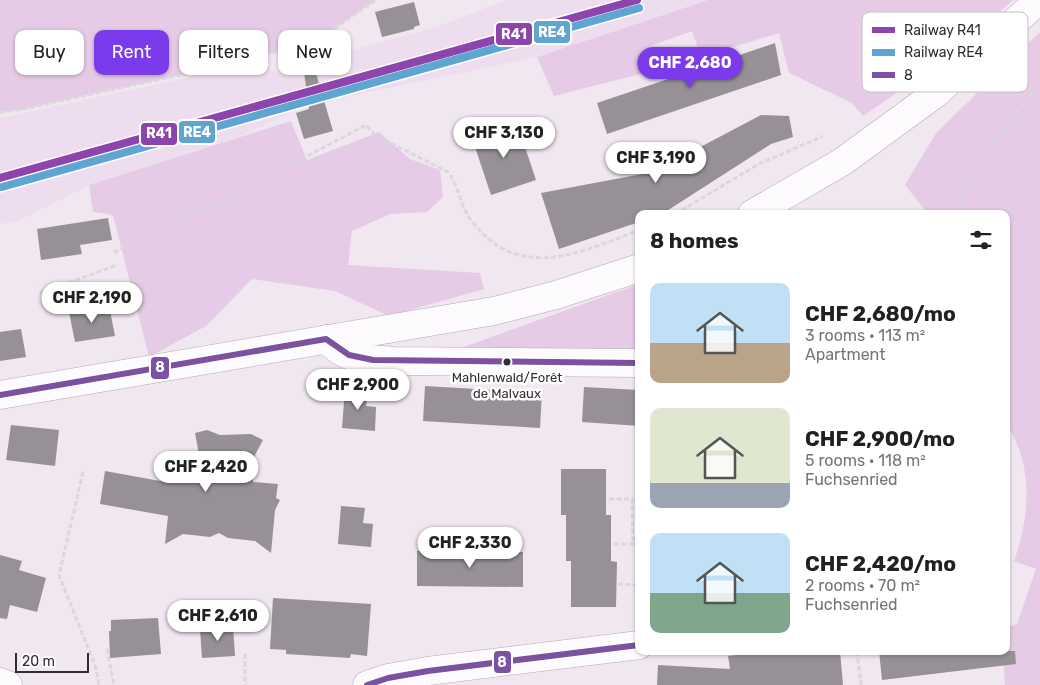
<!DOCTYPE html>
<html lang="en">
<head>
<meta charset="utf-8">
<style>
  :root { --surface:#fff; --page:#f2f2f2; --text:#202124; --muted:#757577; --accent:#7c3aed }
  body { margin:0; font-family:Rubik,sans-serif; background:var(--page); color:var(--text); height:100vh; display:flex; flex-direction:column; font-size:19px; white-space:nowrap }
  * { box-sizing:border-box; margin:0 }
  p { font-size:16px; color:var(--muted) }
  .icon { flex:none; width:28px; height:28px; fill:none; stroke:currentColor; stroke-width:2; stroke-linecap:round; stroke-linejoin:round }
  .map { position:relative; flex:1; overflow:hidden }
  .sheet { position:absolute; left:635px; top:210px; width:375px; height:445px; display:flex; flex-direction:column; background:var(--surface); border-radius:10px; box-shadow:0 1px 4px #0004 }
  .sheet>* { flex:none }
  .top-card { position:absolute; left:15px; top:30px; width:475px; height:45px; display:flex; gap:10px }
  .scale { position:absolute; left:15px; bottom:12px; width:74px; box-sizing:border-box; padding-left:5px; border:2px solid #332c32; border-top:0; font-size:14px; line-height:18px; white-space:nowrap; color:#332c32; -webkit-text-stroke:4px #fff; paint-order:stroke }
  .price { position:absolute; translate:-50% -42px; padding:0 11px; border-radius:18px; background:#fff; color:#222; font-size:16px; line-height:32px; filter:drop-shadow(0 1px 2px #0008) }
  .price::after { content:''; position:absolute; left:50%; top:30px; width:15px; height:11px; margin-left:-8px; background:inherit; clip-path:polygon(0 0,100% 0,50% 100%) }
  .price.selected { background:var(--accent); color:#fff }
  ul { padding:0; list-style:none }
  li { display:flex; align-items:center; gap:15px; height:125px; padding:0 15px }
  li span { display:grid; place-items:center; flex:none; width:140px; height:100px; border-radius:10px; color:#555 }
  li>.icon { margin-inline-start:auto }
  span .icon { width:60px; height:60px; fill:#fffc; stroke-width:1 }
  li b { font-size:21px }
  h2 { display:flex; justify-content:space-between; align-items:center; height:60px; padding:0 15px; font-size:21px }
  .tag { padding:0 18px; border-radius:10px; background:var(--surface); box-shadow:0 1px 4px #0004; font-size:18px; line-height:45px }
  .tag.selected { background:var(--accent); color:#fff }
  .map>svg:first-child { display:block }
</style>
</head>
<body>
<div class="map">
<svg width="1040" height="685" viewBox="0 0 1040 685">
  <rect width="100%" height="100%" fill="#f1e7f0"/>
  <!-- built -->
  <path fill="#ede" d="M507 0H708L537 57 331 100 294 111 241 136 90 185 18 221 0 224V118L205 74 267 57V64L272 72 437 27Z"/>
  <!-- green -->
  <path fill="#e5cbe5" d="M0 0H376L329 32 287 49 203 70 18 110 0 112Z
    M708 0H1013L943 61 863 116 852 103 789 73 779 33 701 57 692 31 650 46 656 70 554 96 537 57Z
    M1040 32V685H1005L1003 651H1006V628L1017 624 1036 569 1014 561C1030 517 1034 464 1006 424V214H928L905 185 936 133Z
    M291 121 307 160 379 132 410 159 440 170 443 197 427 212 390 214 352 231 348 265 480 273 484 289 389 316 335 291 252 279 206 326 149 357 113 215 93 212 89 185Z
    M639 284V351L599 349 447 353Z"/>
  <!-- building -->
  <path fill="#979197" d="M414 2 420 25 414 27V29L382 37 375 12Z
    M775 43 781 75 607 134 597 103Z
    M315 70 333 131 304 139 296 113 309 109 304 72Z
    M761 115 789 116 793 137 771 144 662 214H639V222L559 249 541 193 653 172Z
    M517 123 536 180 491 195 472 138Z
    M108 218 112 240 80 245 82 254 41 260 37 229Z
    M109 305 115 336 75 342 69 312Z
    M21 329 26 357 0 361V332Z
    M425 386 542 393 540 428 423 421Z
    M584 387 639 390V426L582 422Z
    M345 389 368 391 366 406 376 407 375 431 342 428Z
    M11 425 59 430 55 466 6 460Z
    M207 430 220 435 251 434 263 440 255 455 253 482 278 484 276 498 280 500 275 510 271 553 255 541 228 538 219 533 210 537 183 534 165 544 168 516 100 504 105 471 171 483 172 474 197 477 198 449 195 433Z
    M561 469H606V515H611V561L617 562 616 607H571V561H566V515H561Z
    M341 506 365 508 363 523 373 524 371 547 338 544Z
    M417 551 523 552V587L417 586Z
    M0 555 22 561 19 570 46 578 37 612 10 605 7 619 0 618Z
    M273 598 371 604 367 656 351 654 350 658 286 654V650L270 649Z
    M158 618 161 654 110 658 109 631H111V620Z
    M233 626 235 656 202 658 200 629Z
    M770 651H840L843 685H657L658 665 730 669 728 656Z
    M879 651H1015L1016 664 882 680Z"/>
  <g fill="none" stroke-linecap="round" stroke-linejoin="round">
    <!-- street casing -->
    <g stroke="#b2aab2" stroke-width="29">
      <path id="street" d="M326 339C348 362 363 358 393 361L639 363
        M0 682 8 685
        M367 685 388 678 428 671 639 645"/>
    </g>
    <!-- primary casing -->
    <g stroke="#b2aab2" stroke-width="29">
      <path id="primary" d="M752 214 842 162 935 94 1039 0
        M0 395 494 311 556 295 639 268"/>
    </g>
    <!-- path -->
    <path stroke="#dad8da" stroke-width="3" stroke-dasharray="5 2.5" stroke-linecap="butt" d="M0 112 18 110 203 70 287 49 329 32 376 0
      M675 214 759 164 823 136
      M965 214 958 199 965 181 1040 83
      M114 253 149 229 213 206 366 125 375 135 448 172C459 186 460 206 471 220 518 283 580 253 639 230
      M40 293 117 265
      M83 472 59 575 96 668 99 685
      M609 499H632L633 544H638V620
      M614 544H633
      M618 584 637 585
      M107 649 114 685
      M857 651 861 685
      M245 654V685"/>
    <!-- street -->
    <use href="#street" stroke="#fdfbfd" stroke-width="28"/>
    <!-- primary -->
    <use href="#primary" stroke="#fdfbfd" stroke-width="28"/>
    <!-- bus-1 casing -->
    <g stroke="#fff" stroke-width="10">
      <path id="bus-1" d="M0 395 326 339 349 355 373 360 639 363
        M367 685 388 678 428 671 639 645"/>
    </g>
    <!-- bus-1 -->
    <use href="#bus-1" stroke="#7c51a1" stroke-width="6"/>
    <!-- rail-1 casing -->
    <g stroke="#fff" stroke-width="11">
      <path id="rail-1" d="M0 178 637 0"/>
    </g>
    <!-- rail-2 casing -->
    <g stroke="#fff" stroke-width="11">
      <path id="rail-2" d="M2 187 639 8"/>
    </g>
    <!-- rail-1 -->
    <use href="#rail-1" stroke="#8e44ad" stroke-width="8"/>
    <!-- rail-2 -->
    <use href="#rail-2" stroke="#5fa5d1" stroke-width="8"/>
  </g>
  <!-- markers -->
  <circle fill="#332c32" stroke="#fff" stroke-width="2" cx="507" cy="362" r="4.5"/>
  <g text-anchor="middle" stroke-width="5" stroke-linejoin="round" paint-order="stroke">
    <!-- bus labels -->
    <g font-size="13" fill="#332c32" stroke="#fff">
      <text x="507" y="382">Mahlenwald/Forêt<tspan x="507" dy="16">de Malvaux</tspan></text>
    </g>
  </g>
  <!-- legend -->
  <rect x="862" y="12" width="166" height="80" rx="8" fill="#fff" stroke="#c2c0c2" stroke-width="1"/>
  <rect x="872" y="27" width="23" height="6" fill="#8e44ad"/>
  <rect x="872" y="49" width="23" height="7" fill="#5fa5d1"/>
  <rect x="872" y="72" width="23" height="6" fill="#7c51a1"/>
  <g font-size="14" fill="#332c32">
    <text x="904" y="35">Railway R41</text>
    <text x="904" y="57">Railway RE4</text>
    <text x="904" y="80">8</text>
  </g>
  <g stroke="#fff" stroke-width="2">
    <rect x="533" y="20" width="38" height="24" rx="5" fill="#5fa5d1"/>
    <rect x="495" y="22" width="38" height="24" rx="5" fill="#8e44ad"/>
    <rect x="178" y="120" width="38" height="24" rx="5" fill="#5fa5d1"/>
    <rect x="140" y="122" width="38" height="24" rx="5" fill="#8e44ad"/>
    <rect x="150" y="356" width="20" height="24" rx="5" fill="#7c51a1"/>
    <rect x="493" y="650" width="19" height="24" rx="5" fill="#7c51a1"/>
  </g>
  <g font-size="14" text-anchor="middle" font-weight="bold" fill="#fff">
    <text x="552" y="37">RE4</text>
    <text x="514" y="39">R41</text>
    <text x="197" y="137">RE4</text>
    <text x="159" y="138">R41</text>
    <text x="160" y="372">8</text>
    <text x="502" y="667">8</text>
  </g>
</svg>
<div class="scale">20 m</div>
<b class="price selected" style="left:690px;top:89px">CHF 2,680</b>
<b class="price" style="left:504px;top:159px">CHF 3,130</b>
<b class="price" style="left:656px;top:184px">CHF 3,190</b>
<b class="price" style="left:92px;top:324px">CHF 2,190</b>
<b class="price" style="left:358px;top:411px">CHF 2,900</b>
<b class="price" style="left:206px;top:493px">CHF 2,420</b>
<b class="price" style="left:470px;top:569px">CHF 2,330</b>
<b class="price" style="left:218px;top:642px">CHF 2,610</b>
<div class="top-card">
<a class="tag">Buy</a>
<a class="tag selected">Rent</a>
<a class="tag">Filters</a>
<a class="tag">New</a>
</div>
<section class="sheet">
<h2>8 homes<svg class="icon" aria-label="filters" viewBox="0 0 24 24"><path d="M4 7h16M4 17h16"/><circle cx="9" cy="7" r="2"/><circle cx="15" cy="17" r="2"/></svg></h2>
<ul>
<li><span style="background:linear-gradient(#bfe0f5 60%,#b9a48a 0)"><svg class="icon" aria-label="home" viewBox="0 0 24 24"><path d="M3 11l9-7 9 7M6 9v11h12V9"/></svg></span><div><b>CHF 2,680/mo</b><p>3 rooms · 113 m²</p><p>Apartment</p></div></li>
<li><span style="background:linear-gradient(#dfe7d0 75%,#9aa5b1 0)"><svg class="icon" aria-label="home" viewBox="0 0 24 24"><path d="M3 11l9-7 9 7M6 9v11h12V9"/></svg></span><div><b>CHF 2,900/mo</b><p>5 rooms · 118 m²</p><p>Fuchsenried</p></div></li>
<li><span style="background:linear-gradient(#bfe0f5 60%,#7fa58c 0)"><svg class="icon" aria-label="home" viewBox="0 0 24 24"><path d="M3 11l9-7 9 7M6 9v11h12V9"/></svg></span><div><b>CHF 2,420/mo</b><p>2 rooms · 70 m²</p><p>Fuchsenried</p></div></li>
</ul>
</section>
</div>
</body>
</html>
